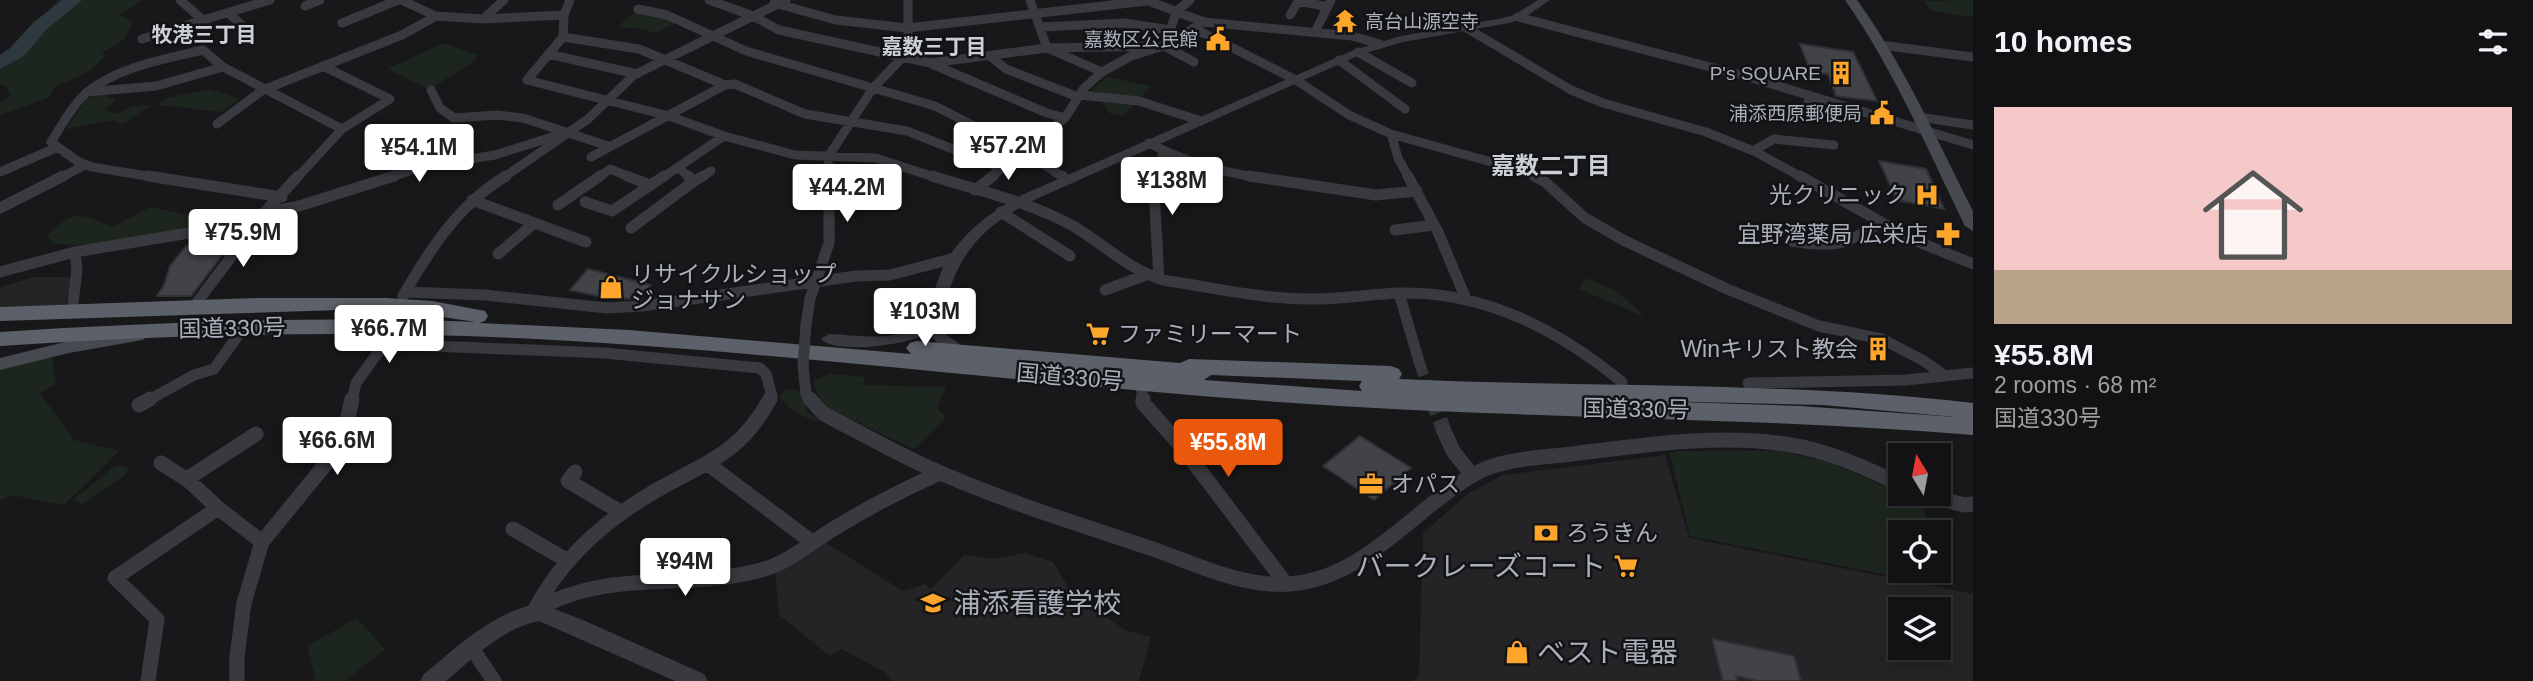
<!DOCTYPE html>
<html lang="en">
<head>
<meta charset="utf-8">
<style>
  :root { --surface:#121214; --page:#1f2022; --text:#f1f3f6; --muted:#9c9ea0; --line:#313234; --accent:#ea580c }
  body { margin:0; font-family:Helvetica,"Noto Sans JP",sans-serif; background:var(--page); color:var(--text); height:100vh; display:flex; flex-direction:column; font-size:26px; white-space:nowrap }
  * { box-sizing:border-box; margin:0 }
  p { font-size:23px; color:var(--muted) }
  .icon { flex:none; width:38px; height:38px; fill:none; stroke:currentColor; stroke-width:2; stroke-linecap:round; stroke-linejoin:round }
  .map { position:relative; flex:1; overflow:hidden }
  .panel { display:flex; flex-direction:column; background:var(--surface); width:560px }
  .panel>* { flex:none }
  .needle { width:46px; rotate:350deg }
  .tools { position:absolute; left:1888px; top:443px; display:grid; gap:14px }
  .tools a { display:grid; place-items:center; width:63px; height:63px; border-radius:0px; background:var(--surface); box-shadow:0 4px 10px #0003,0 0 0 2px var(--line); font-size:35px }
  .price { position:absolute; translate:-50% -60px; padding:0 16px; border-radius:7px; background:#fff; color:#222; font-size:23px; line-height:46px; filter:drop-shadow(0 2px 4px #0008) }
  .price::after { content:''; position:absolute; left:50%; top:42px; width:21px; height:16px; margin-left:-10px; background:inherit; clip-path:polygon(0 0,100% 0,50% 100%) }
  .price.current { background:var(--accent); color:#fff }
  ul { padding:0; list-style:none }
  li { display:grid; align-content:center; gap:14px; height:371px; padding:0 21px }
  li+li { border-top:2px solid var(--line) }
  li span { display:grid; place-items:center; height:217px; border-radius:0px; color:#555 }
  li>.icon { margin-inline-start:auto }
  span .icon { width:126px; height:126px; fill:#fffc; stroke-width:1 }
  li b { font-size:30px }
  h2 { display:flex; justify-content:space-between; align-items:center; height:84px; padding:0 21px; font-size:30px }
  main { display:flex; flex:1; min-height:0 }
  .map>svg:first-child { display:block }
</style>
</head>
<body>
<main>
<div class="map">
<svg width="1973" height="681" viewBox="0 0 1973 681">
  <rect width="100%" height="100%" fill="#18181a"/>
  <!-- built -->
  <path fill="#242427" fill-rule="evenodd" d="M34 277H74L65 305 0 307V287Z
    M1665 455 1689 538 1973 594V681H1412L1419 676 1423 533 1469 493 1503 475ZM1900 609H1939V648H1900Z
    M823 541 903 591 925 584 931 589 964 555 995 559 1024 553 1053 562 1070 590 1125 630 1151 637 1139 681H892L883 671 841 649 830 656 779 615 775 573Z"/>
  <!-- green -->
  <path fill="#1d261e" d="M58 0H143L120 15 132 21C128 40 118 45 101 53L106 55 90 71 54 87 50 97 0 115V103L11 94 6 86 0 84V59L28 48 26 37Z
    M1973 0V17L1931 11 1924 1Z
    M639 12 678 22 655 33 642 29 618 27 630 15Z
    M443 43 478 55 471 64 429 89 388 69Z
    M1107 77 1151 86 1123 116 1109 113 1098 96 1089 92Z
    M209 89 240 99 221 112 158 105 167 98Z
    M101 95 116 100 105 110 117 114 133 106 151 105 123 124 114 120 66 129 86 99Z
    M150 207 200 217 191 231C148 241 98 246 53 244L48 235C75 208 79 214 113 227Z
    M1586 278 1618 292 1645 317 1579 289Z
    M52 357 56 384 40 393 74 440 119 451 64 505 11 495 0 501V370Z
    M832 374 865 377 863 385 946 387 937 408 946 417 914 449 830 409 817 393 813 380Z
    M793 389 801 392 807 412 819 420 816 422 793 411 780 397 784 391Z
    M1677 451H1781L1831 463 1919 501 1934 532H1900V547H1894L1900 561V570L1905 571 1908 579 1690 536 1670 454Z
    M116 465 129 468 124 476 83 504 73 500Z
    M357 618 385 649 345 681H316L307 646Z"/>
  <g fill="none" stroke-linecap="round" stroke-linejoin="round">
    <!-- river -->
    <path fill="#2d393f" fill-rule="evenodd" d="M62 0H82L46 30 24 56 0 69V55L10 48 34 22Z"/>
  </g>
  <!-- building -->
  <path fill="#424347" stroke="#323236" stroke-width="2" d="M1800 44 1853 52 1877 101 1836 96 1828 74 1811 72Z
    M1879 161 1926 169 1944 209 1897 200Z
    M186 246H229L191 296H157L164 285 170 266Z
    M588 269 651 285 641 298 613 299 570 290Z
    M1360 436 1411 468 1374 500 1323 466Z
    M1712 639 1794 656 1801 681H1758L1736 676 1738 681H1723Z"/>
  <g fill="none" stroke-linecap="round" stroke-linejoin="round">
    <!-- minor-tunnel-far1 -->
    <path stroke="#35363a" stroke-width="11" stroke-dasharray="11 6" stroke-linecap="butt" d="M1420 365 1433 401"/>
    <!-- minor-tunnel -->
    <path stroke="#35363a" stroke-width="15" stroke-dasharray="15 7" stroke-linecap="butt" d="M1432 399 1444 431"/>
    <!-- minor-far2 -->
    <path stroke="#393a3f" stroke-width="9" d="M180 0 203 20 270 0
      M401 0 436 16 483 19 564 15
      M570 0 564 15 563 37 527 80 669 116 724 136 795 155 876 158 937 178
      M709 0 753 16 779 30 930 63 1047 48 1164 46
      M1030 0 1047 48 1102 72
      M1146 0 1204 22 1352 36 1380 44
      M1190 0 1177 11 1164 46 1194 62
      M1299 1 1328 7
      M774 3 836 20 907 28 1147 1
      M305 6 320 0
      M638 9 667 15 746 51 935 106 1025 152 1064 178
      M228 13 249 31
      M1290 15 1299 0
      M1518 17 1745 76 1973 145
      M483 19 504 0
      M342 23 398 0
      M1041 27 1125 23 1170 30
      M1193 28 1296 80 1349 115 1391 134 1527 172 1538 178
      M1468 29 1571 90 1603 103 1706 132 1756 152 1803 178
      M1315 32 1331 0
      M563 37 639 49 725 85 735 84 805 114 907 131 1001 168
      M142 39 203 20
      M1880 45 1973 57
      M1358 52 1412 83
      M548 54 637 74
      M990 56 1006 69 1078 97
      M1339 60 1405 109
      M934 65 1047 113 1065 118
      M323 66 390 99 342 129
      M431 90 440 108 454 118 497 115 523 118 608 146
      M87 92 156 86 223 67 342 129 297 178
      M1079 95 1139 101 1201 121
      M1805 113 1810 95
      M1919 117 1973 125
      M217 124 263 90 402 35 436 16
      M1391 134 1398 158 1409 178
      M1149 143C1185 162 1220 172 1261 178
      M1753 151 1774 139 1834 145
      M591 157 725 85
      M678 167 690 178
      M0 172 58 147
      M60 178 85 165
      M159 178 92 167 77 161 51 142C62 125 71 107 86 93 117 67 164 59 203 50L223 67
      M388 178 425 166 495 155 568 132
      M503 178 588 119 634 75 786 0
      M598 178 610 169 632 178
      M662 178 724 136
      M700 178 711 171
      M829 178 828 157 873 88 902 58 908 44V0
      M990 178 1065 118 1084 88 1102 72 1131 56 1164 46 1204 22
      M1157 178 1163 151"/>
    <!-- minor-far1 -->
    <path stroke="#393a3f" stroke-width="11" d="M148 176 282 197
      M627 176 650 185
      M932 176C979 191 1031 202 1075 227 1104 245 1130 270 1163 280 1210 287 1257 298 1305 299 1337 300 1369 294 1400 293 1485 291 1558 330 1622 382
      M1062 176 1066 180
      M1157 176 1154 191 1159 279
      M1249 176 1376 195 1417 191
      M1408 176 1438 232 1466 299
      M1534 176 1544 181 1585 218 1625 241 1727 289 1819 326 1882 339 1924 361 1945 376
      M1800 176 1909 238 1973 264
      M694 181 703 176
      M975 190 993 176
      M472 200 586 242
      M585 202 612 211 664 176
      M558 205 600 176
      M0 208 63 176
      M1001 212 1070 256
      M631 228 694 181 688 176
      M1395 230 1434 225
      M1792 241C1833 248 1847 245 1881 222
      M498 254 534 223
      M0 272 75 252 207 230 234 219 299 206 394 176
      M1105 290 1146 275
      M405 292 485 295 607 308 642 306 856 276 890 275 955 258
      M1399 293 1420 365
      M403 296C430 249 459 204 506 176
      M73 304 77 269 75 252
      M195 305 264 213 298 176
      M806 324 810 299 829 243V176
      M384 344 604 353 760 368 766 374 772 396 769 401
      M803 366 806 394 812 401
      M1748 383 1906 380 1973 373
      M1141 386 1143 401
      M147 401 194 375 214 369 244 327
      M352 401 356 383 387 340"/>
    <!-- minor -->
    <path stroke="#393a3f" stroke-width="15" d="M810 399 824 414C863 434 902 457 943 474 1010 503 1081 525 1150 548 1193 563 1243 588 1290 584 1364 578 1411 512 1471 476 1500 458 1539 458 1572 454 1644 445 1719 433 1791 445 1829 451 1865 468 1900 484
      M1143 399V403L1182 447 1286 584
      M139 405 150 399
      M1444 431 1453 451 1471 474
      M161 463 189 481 218 508
      M708 464 812 542
      M575 472 568 481 622 513
      M187 479 256 434
      M1924 494 1964 505 1973 504
      M513 529 568 561
      M536 610C607 568 685 591 761 570 789 563 811 542 835 528 869 507 904 489 940 473
      M533 613C559 562 599 525 647 496 701 463 737 459 770 399
      M471 647 494 681
      M148 681 157 619 115 578 218 508 262 542
      M237 681V657L244 603 262 542 342 444 352 399"/>
    <!-- tertiary -->
    <path fill="#393a3f" fill-rule="evenodd" d="M1538 0H1550L1522 19 1509 23 1403 42 1362 54 1034 200C984 226 961 249 945 303 942 313 939 324 946 334 952 341 962 343 967 351L965 355C951 358 935 344 930 332 912 345 835 355 821 339L829 334C854 335 887 341 910 330 931 320 935 277 949 256 968 228 995 209 1024 194L1354 50 1401 36 1503 18 1514 15Z
      M539 603 583 620 704 674 708 681H675L539 621C501 629 475 657 446 681H420L424 674C462 643 490 614 539 603Z"/>
    <!-- secondary -->
    <path fill="#464950" fill-rule="evenodd" d="M1845 0H1857C1904 65 1937 140 1973 211V231L1965 226C1928 150 1894 70 1845 0Z
      M137 330 146 336 143 340 69 353 0 370V358L69 341Z"/>
    <!-- trunk -->
    <path fill="#5c6068" fill-rule="evenodd" d="M256 298H386L432 301 485 311 488 316 485 321 479 323 629 330 911 354 906 348 910 343 917 341 1180 363 1189 359 1391 366 1399 369 1402 374 1399 379C1590 388 1782 381 1973 403V435C1742 416 1510 419 1278 402 1031 384 784 352 536 339 357 330 179 334 0 346V332C158 322 318 316 476 322L409 312 339 310 0 321V307ZM1211 375 1362 381 1359 386 1362 391 1204 380ZM1619 400 1823 405 1955 417 1800 406Z"/>
    <!-- minor-bridge -->
    <path stroke="#393a3f" stroke-width="11" d="M803 366 806 324"/>
  </g>
  <!-- icons -->
  <defs>
    <g id="temple-bare" transform="scale(1.89)"><path d="M0-6L5-2H3V0L6.5 2.5H4V6H1.5V3h-3V6H-4V2.5H-6.5L-3 0V-2H-5Z" fill="#fea52c" stroke="#131315" stroke-width="2.5" paint-order="stroke"/></g>
    <g id="civic-bare" transform="scale(1.89)"><path d="M-.6-6.5H3V-4.5H.6V-3L4-1V1h2V6H-6V1h2V-1L-.6-3ZM-1.2 2.5V6h2.4V2.5Z" fill="#fea52c" stroke="#131315" stroke-width="2.5" paint-order="stroke"/></g>
    <g id="building-bare" transform="scale(1.89)"><path d="M-4-6H4V6H1V3H-1V6H-4ZM-2.5-4.3h1.7v1.8h-1.7ZM.8-4.3h1.7v1.8H.8ZM-2.5-1h1.7V.8h-1.7ZM.8-1h1.7V.8H.8Z" fill="#fea52c" stroke="#131315" stroke-width="2.5" paint-order="stroke"/></g>
    <g id="hospital-bare" transform="scale(1.89)"><path d="M-5-5h3v3.5h4V-5h3V5h-3V1.5h-4V5h-3Z" fill="#fea52c" stroke="#131315" stroke-width="2.5" paint-order="stroke"/></g>
    <g id="pharmacy-bare" transform="scale(1.89)"><path d="M-2-6h4v4h4v4h-4v4h-4v-4h-4v-4h4Z" fill="#fea52c" stroke="#131315" stroke-width="2.5" paint-order="stroke"/></g>
    <g id="shop-bare" transform="scale(1.89)"><path d="M-5-2.5h2.3a2.7 3.5 0 0 1 5.4 0H5L5.5 6h-11ZM-1.5-2.5h3a1.5 2.3 0 0 0-3 0Z" fill="#fea52c" stroke="#131315" stroke-width="2.5" paint-order="stroke"/></g>
    <g id="supermarket-bare" transform="scale(1.89)"><path d="M-6-5.5h2.5l.6 2H6L4.5 2H-2.5L-4.4-4H-6ZM-1.5 3.2a1.3 1.3 0 1 0 .1 0ZM3 3.2a1.3 1.3 0 1 0 .1 0Z" fill="#fea52c" stroke="#131315" stroke-width="2.5" paint-order="stroke"/></g>
    <g id="office-bare" transform="scale(1.89)"><path d="M-6-3h4V-5.5h4V-3h4V5H-6ZM-1-4.5V-3h2v-1.5ZM-6 0V1H6V0Z" fill="#fea52c" stroke="#131315" stroke-width="2.5" paint-order="stroke"/></g>
    <g id="bank-bare" transform="scale(1.89)"><path d="M-6-4H6V4H-6ZM0-2.3a2.3 2.3 0 1 0 0 4.6a2.3 2.3 0 1 0 0-4.6Z" fill="#fea52c" stroke="#131315" stroke-width="2.5" paint-order="stroke"/></g>
    <g id="university-bare" transform="scale(1.89)"><path d="M0-5L7-2L0 1L-7-2ZM-4 1L0 2.5L4 1V4Q0 6-4 4Z" fill="#fea52c" stroke="#131315" stroke-width="2.5" paint-order="stroke"/></g>
  </defs>
  <g fill-rule="evenodd">
    <use href="#temple-bare" x="1345" y="21"/>
    <use href="#civic-bare" x="1218" y="39"/>
    <use href="#building-bare" x="1841" y="73"/>
    <use href="#civic-bare" x="1882" y="113"/>
    <use href="#hospital-bare" x="1927" y="195"/>
    <use href="#pharmacy-bare" x="1948" y="234"/>
    <use href="#shop-bare" x="611" y="287"/>
    <use href="#supermarket-bare" x="1098" y="334"/>
    <use href="#building-bare" x="1878" y="349"/>
    <use href="#office-bare" x="1371" y="484"/>
    <use href="#bank-bare" x="1546" y="533"/>
    <use href="#supermarket-bare" x="1626" y="566"/>
    <use href="#university-bare" x="933" y="603"/>
    <use href="#shop-bare" x="1517" y="652"/>
  </g>
  <g text-anchor="middle" stroke-width="5" stroke-linejoin="round" paint-order="stroke">
    <!-- far-poi labels -->
    <g font-size="19" fill="#a9b0bb" stroke="#131315" text-anchor="end">
      <text x="1365" y="28" text-anchor="start">高台山源空寺</text>
      <text x="1198" y="46">嘉数区公民館</text>
      <text x="1821" y="80">P's SQUARE</text>
      <text x="1862" y="120">浦添西原郵便局</text>
    </g>
    <!-- far-neighbourhood labels -->
    <g font-size="21" font-weight="bold" fill="#cbcfd6" stroke="#131315">
      <text x="204" y="42">牧港三丁目</text>
      <text x="934" y="54">嘉数三丁目</text>
    </g>
    <!-- poi labels -->
    <g font-size="23" fill="#a9b0bb" stroke="#131315" text-anchor="start">
      <text x="1907" y="203" text-anchor="end">光クリニック</text>
      <text x="1928" y="242" text-anchor="end">宜野湾薬局 広栄店</text>
      <text x="631" y="282">リサイクルショップ<tspan x="631" dy="26">ジョナサン</tspan></text>
      <text x="1118" y="342">ファミリーマート</text>
      <text x="1858" y="357" text-anchor="end">Winキリスト教会</text>
      <text x="1391" y="492">オパス</text>
      <text x="1566" y="541">ろうきん</text>
    </g>
    <!-- street labels -->
    <g font-size="23" fill="#a9b0bb" stroke="#131315">
      <text transform="translate(232 328) rotate(-1)" y="8">国道330号</text>
      <text transform="translate(1070 377) rotate(5)" y="8">国道330号</text>
      <text transform="translate(1636 409) rotate(1)" y="8">国道330号</text>
    </g>
    <!-- neighbourhood labels -->
    <g font-size="24" font-weight="bold" fill="#cbcfd6" stroke="#131315">
      <text x="1551" y="174">嘉数二丁目</text>
    </g>
    <!-- near-poi labels -->
    <g font-size="28" fill="#a9b0bb" stroke="#131315" text-anchor="start">
      <text x="1606" y="576" text-anchor="end">バークレーズコート</text>
      <text x="953" y="613">浦添看護学校</text>
      <text x="1537" y="662">ベスト電器</text>
    </g>
  </g>
</svg>
<div class="tools">
<a><svg class="needle" viewBox="-14 -14 28 28"><path d="M0-13l5 13h-10z" fill="#e53935"/><path d="M0 13l5-13h-10z" fill="#9c9ea0"/></svg></a>
<a><svg class="icon" aria-label="locate" viewBox="0 0 24 24"><circle cx="12" cy="12" r="6"/><path d="M12 2v4M12 18v4M2 12h4M18 12h4"/></svg></a>
<a><svg class="icon" aria-label="layers" viewBox="0 0 24 24"><path d="M12 4l9 5-9 5-9-5zM3 14l9 5 9-5"/></svg></a>
</div>
<b class="price" style="left:1008px;top:182px">¥57.2M</b>
<b class="price" style="left:419px;top:184px">¥54.1M</b>
<b class="price" style="left:1172px;top:217px">¥138M</b>
<b class="price" style="left:847px;top:224px">¥44.2M</b>
<b class="price" style="left:243px;top:269px">¥75.9M</b>
<b class="price" style="left:925px;top:348px">¥103M</b>
<b class="price" style="left:389px;top:365px">¥66.7M</b>
<b class="price" style="left:337px;top:477px">¥66.6M</b>
<b class="price current" style="left:1228px;top:479px">¥55.8M</b>
<b class="price" style="left:685px;top:598px">¥94M</b>
</div>
<section class="panel">
<h2>10 homes<svg class="icon" aria-label="filters" viewBox="0 0 24 24"><path d="M4 7h16M4 17h16"/><circle cx="9" cy="7" r="2"/><circle cx="15" cy="17" r="2"/></svg></h2>
<ul>
<li><span style="background:linear-gradient(#f6c9c9 75%,#b9a48a 0)"><svg class="icon" aria-label="home" viewBox="0 0 24 24"><path d="M3 11l9-7 9 7M6 9v11h12V9"/></svg></span><div><b>¥55.8M</b><p>2 rooms · 68 m²</p><p>国道330号</p></div></li>
</ul>
</section>
</main>
</body>
</html>
